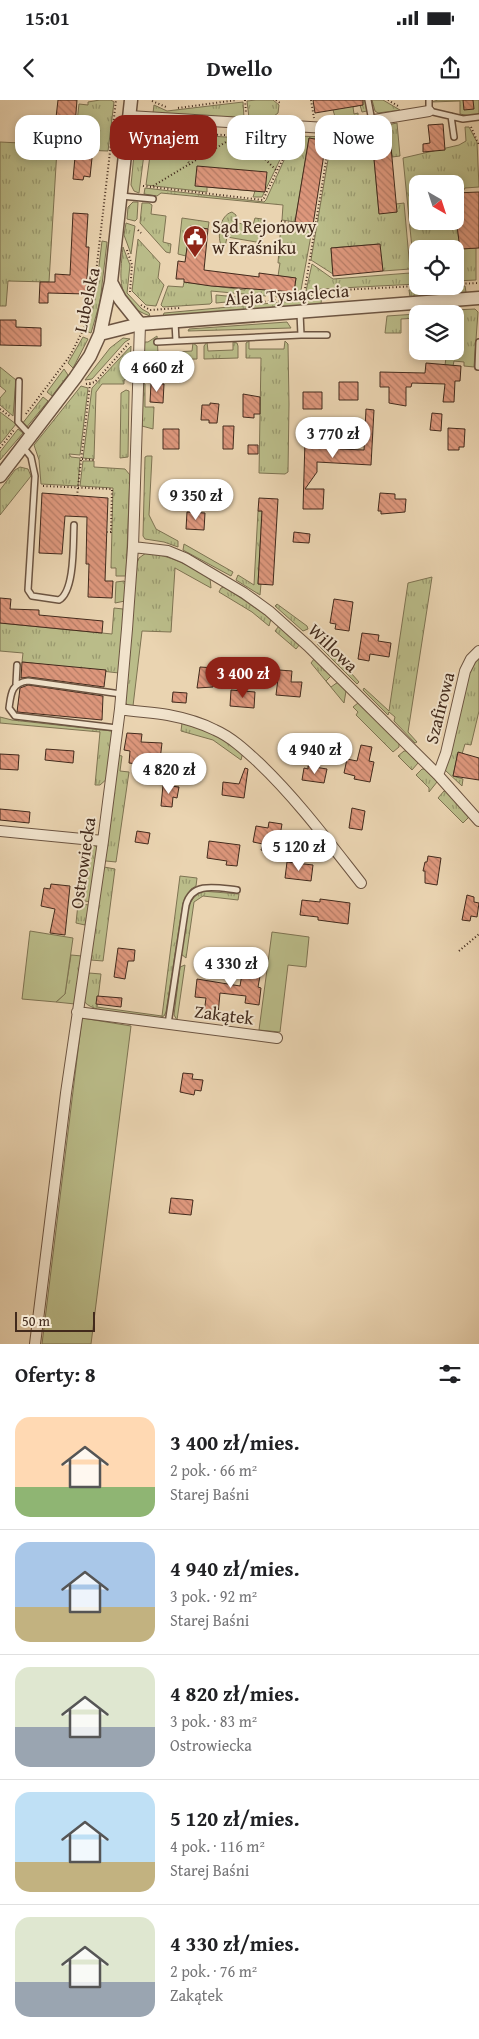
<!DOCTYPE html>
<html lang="pl">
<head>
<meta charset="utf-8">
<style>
  :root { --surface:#fff; --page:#f2f2f2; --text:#202124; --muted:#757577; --line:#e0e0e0; --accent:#8f2418 }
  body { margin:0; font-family:"Gentium Book Plus",serif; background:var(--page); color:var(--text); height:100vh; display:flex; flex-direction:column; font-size:19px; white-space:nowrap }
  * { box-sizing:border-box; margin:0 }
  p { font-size:16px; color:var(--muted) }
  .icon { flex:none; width:28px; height:28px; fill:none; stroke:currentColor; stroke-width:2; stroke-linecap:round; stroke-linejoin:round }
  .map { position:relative; height:1244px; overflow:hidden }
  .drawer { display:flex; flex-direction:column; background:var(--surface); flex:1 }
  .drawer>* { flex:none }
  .top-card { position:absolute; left:15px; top:15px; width:450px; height:45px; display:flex; gap:10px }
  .needle { width:32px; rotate:141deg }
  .tools { position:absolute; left:409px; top:75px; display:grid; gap:10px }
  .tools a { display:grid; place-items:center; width:55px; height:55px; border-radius:10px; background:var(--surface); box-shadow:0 2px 8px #0003; font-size:25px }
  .scale { position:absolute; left:15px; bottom:12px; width:80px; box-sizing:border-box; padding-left:5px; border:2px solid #422a1c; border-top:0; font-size:14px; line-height:18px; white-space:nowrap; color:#422a1c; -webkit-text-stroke:4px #f1e3cc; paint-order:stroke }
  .price { position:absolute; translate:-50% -42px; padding:0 11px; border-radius:18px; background:#fff; color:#222; font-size:16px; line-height:32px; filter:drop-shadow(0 1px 2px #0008) }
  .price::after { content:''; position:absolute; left:50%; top:30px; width:15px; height:11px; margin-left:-8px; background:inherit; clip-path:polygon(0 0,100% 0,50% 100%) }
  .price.selected { background:var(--accent); color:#fff }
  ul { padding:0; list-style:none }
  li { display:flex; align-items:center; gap:15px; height:125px; padding:0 15px }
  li+li { border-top:1px solid var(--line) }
  li span { display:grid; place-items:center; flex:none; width:140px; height:100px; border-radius:15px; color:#555 }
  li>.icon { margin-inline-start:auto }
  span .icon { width:60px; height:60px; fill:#fffc; stroke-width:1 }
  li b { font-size:21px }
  h2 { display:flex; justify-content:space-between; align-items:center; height:60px; padding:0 15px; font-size:21px }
  .pill { padding:0 18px; border-radius:15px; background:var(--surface); box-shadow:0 2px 8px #0003; font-size:18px; line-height:45px }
  .pill.selected { background:var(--accent); color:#fff }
  .status { display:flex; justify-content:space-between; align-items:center; height:35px; padding:0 25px; background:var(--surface); direction:ltr }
  .status svg { height:14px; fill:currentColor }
  header { display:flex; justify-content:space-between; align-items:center; height:65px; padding:0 15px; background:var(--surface); font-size:22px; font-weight:600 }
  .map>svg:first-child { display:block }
</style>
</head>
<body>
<div class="status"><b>15:01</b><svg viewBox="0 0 49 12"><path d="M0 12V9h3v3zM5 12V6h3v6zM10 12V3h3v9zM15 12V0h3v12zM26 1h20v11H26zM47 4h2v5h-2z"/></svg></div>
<header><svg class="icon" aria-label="back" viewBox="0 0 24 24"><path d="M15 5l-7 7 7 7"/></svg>Dwello<svg class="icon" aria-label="share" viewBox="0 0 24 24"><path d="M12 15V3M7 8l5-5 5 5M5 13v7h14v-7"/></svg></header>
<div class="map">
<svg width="479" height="1244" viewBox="0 0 479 1244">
  <defs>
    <pattern id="grass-tufts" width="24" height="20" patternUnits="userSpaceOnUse" patternTransform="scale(1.25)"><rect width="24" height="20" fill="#babc89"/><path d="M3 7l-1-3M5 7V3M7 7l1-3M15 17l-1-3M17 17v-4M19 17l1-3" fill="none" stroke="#99996f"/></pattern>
    <pattern id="building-back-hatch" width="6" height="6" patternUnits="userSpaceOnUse" patternTransform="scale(1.25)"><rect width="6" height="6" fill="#dd977c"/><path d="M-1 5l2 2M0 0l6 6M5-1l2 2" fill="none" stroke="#b57b65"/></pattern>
  </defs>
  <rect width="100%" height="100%" fill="#ead4b1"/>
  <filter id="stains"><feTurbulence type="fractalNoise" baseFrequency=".004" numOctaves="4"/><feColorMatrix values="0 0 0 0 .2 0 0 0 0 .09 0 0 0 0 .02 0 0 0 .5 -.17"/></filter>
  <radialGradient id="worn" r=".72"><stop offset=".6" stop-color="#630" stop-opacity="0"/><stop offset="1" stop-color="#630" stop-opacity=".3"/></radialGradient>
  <!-- grass -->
  <path fill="url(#grass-tufts)" stroke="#7e7352" d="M100 0H111L114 2 108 51 57 49 49 182 8 181 6 206H0V42L61 45 62 38 75 40 79 4 88 5V2Z
    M256 0H273L279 5 278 13 270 19 249 18 247 1Z
    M347 0H365L367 11 362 12 360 5 353 7 354 14 358 13V16L336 20 333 10Z
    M372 0H383L400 10 378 13 375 11Z
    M438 0H479V14L470 16 460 14V1L431 2Z
    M243 2 244 18 153 13 154 5 167 11Z
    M148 23 139 93 134 91 131 85 136 34 140 26Z
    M397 23 400 56 392 57 391 47 373 48 379 113 397 112 396 104 404 103 410 169 383 171 379 144 331 148 333 174 311 160 332 36Z
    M465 27H469L477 42 479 87 465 88 462 93H455V84H418V121H455V110L460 149 476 148V180L455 181V149H418L417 178H415L403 58 459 45 466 41Z
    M295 36 328 37 326 41 309 38 295 122 282 120 283 105 161 93 157 96 144 94 145 88 264 102 266 100Z
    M133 102H138L137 119 135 121 127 119 128 107Z
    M142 103H149L152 105 151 114 166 116 163 142 171 144 170 153 166 152 140 123Z
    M232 112 236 115V123L253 125 255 118 262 119 264 124 262 143 227 137 225 147 221 145C217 135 220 115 232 112Z
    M182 118 209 122 208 129 190 126 186 156 178 154Z
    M126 123 135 126 131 154 124 135Z
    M281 124 312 130 301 190 294 197H276V190L294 192 296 178 278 176 280 163H278Z
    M138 139 160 163 158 178 164 185 156 206 146 205 132 191Z
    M102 141 107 142 100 202 91 233 86 231 95 199Z
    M123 147 130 165 127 193 142 209 149 213 150 216C115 204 120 177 123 147Z
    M312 164 333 179 410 173 411 182H417V184L321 189 306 191Z
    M184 182 245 190V187L267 189 266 196 211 191 212 202 210 204 163 207 161 205 168 186 183 187Z
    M465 186 466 192 464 194 440 196V189L443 187Z
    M431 189 433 191V196L410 197 409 190Z
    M322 194 321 204 163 216 164 213 305 200 309 196Z
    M216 195 259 199 216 203Z
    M475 209 478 212 474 267 464 266V262L454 261 453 266 445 265 447 251H455V214L430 213 432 211Z
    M417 214V218L401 219V233H385L387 216Z
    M287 222 291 228 188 231 189 229Z
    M157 236 158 253 192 251 193 243 197 246V259L146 260V275L142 273 143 242H148Z
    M83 237 88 239 73 268 68 263Z
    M123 238 130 239 125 242 92 279 85 280 110 248Z
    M249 241V249H284L285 241 288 244 289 304 288 372 285 374 259 373 261 258H246V243Z
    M207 242 208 251 233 250V242L237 243 238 246V258L204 259V246Z
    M131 246 129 278 124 280V284H102L96 292 94 359 83 358 92 288Z
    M0 267 16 280 13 316 0 305V298L6 291 0 286Z
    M64 269 68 275 52 296 47 292Z
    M143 283 145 284V307H154L153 329 142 326Z
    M81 286 88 288 80 355 69 354 71 357 80 358 78 386 41 384 39 360 34 345Z
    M126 290 129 291 128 357 120 358 121 293Z
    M43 297 48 301 26 328 22 324Z
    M0 312 16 324 0 344Z
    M18 329 23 333 0 360V352Z
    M147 356H152L149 415 156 429 178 441V447L164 442 145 439 143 436 145 357Z
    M83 361H94V367L125 369 130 375 126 476H116V468H111L113 388 80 386Z
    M20 367 28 369 31 376 0 415V390L15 370Z
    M258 411H262L258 484H261L260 495 236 480 238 475 254 485Z
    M184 444 233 472 231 476 183 450Z
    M146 453C171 455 189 466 210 478L211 488 175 468 171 532 142 531 133 606H128L124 600 137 463 139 458Z
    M432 477 408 632 417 642 415 643 394 621 395 617 389 612 388 615 363 590 364 588 389 611 408 483Z
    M124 481 126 483 125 501 115 503 116 482Z
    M225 487 271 519 269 526 252 512 219 492 221 488Z
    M277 504 307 526 308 529 303 531 275 506Z
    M114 508 123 509 124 513 119 573 22 562 23 553 0 551V523L112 534Z
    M279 526 300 544 296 549 275 531Z
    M322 540 359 582 357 584 317 544Z
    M479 557V611L471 645 465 644 462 654 458 653 453 676 463 679 462 686 445 670C451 642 460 576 479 557Z
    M314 559 331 576 326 581 331 587 338 582 346 591 344 603 311 563Z
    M358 603 399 644V647L393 652 356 615 358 612 353 607Z
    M0 617 12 620 112 631 108 678 100 685H95L100 632 0 623Z
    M182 623 212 633 243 652 241 660 213 640 181 631Z
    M404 651H406L418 663 412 670 398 656Z
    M117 655 122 656 120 671 129 672 116 762 106 761 104 760Z
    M422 669H424L437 682 429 692V688L416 675Z
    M444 691 447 692 468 715 469 717 463 723 438 698Z
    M87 744 94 745 98 748 91 802 79 800Z
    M104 767 115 769 103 861 91 860 95 813Z
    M180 776 197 778 196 786 191 789 183 803 166 912 164 916 158 918C145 917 86 913 84 900 83 892 88 880 89 873L101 874 97 907 162 916Z
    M202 791 239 794 238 800 203 796 194 802 186 858 181 854C184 834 182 801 202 791Z
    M78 804 90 805 85 825 76 823Z
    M71 855 82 856 75 904 56 902 65 894Z
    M185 865 177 920 174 915 180 867Z"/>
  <!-- green -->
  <path fill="#babc89" stroke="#7e7352" d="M154 26 169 27 178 34 289 41 262 97H253L255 91 207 87V92L146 85Z
    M30 831 73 838 65 894 56 902 22 899Z
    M272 832 309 837 306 867 288 865 280 932 259 930Z
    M82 918 131 926 91 1244H42Z"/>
  <!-- building -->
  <path fill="url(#building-back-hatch)" stroke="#422a1c" d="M58 0H77L74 37 54 35Z
    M313 0H363V5L315 13Z
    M463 0H473L474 9 464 10Z
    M443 24 445 50 423 52V44L430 43 428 25Z
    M309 38 326 41 313 125 295 122Z
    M391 47 397 112 379 114 373 48Z
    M75 57 92 58 90 77 84 76 83 80 73 79Z
    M197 66 267 72 265 92 195 86Z
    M479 92V148L460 149 455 110V93Z
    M73 113 88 114 86 147H89L86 194 48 193V203H39L40 182H55V174L70 175Z
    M190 126 208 129 204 170 259 177V173L296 178 294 192 211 186 184 182V179H176L178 161 185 162Z
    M380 144 383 171 333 176 331 148Z
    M0 220H16V227L41 228V246L0 245Z
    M426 263 461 266 460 281H455L454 302H443L445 284 412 283 411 287H406V306L389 303V287H380V272L425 273Z
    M339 282H358V300H339Z
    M151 284H164L163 303 150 302Z
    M303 292H322V309H303Z
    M243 294 260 297V314H254V318L243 317Z
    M210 303 219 304 217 323H209V320H201L202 305H210Z
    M366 309 374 310 371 365 317 362V372L305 389H324L323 409H303L305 340H331L332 324 341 325 340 349 364 350Z
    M432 313 442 314 441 331 430 330Z
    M223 326H234L233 349H223Z
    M448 328 465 329 464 347H459V350H448Z
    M163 329H179V349H163Z
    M248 345H258V354H248Z
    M42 393 108 398 105 481H113L112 498 88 497 89 464H86L87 417 65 416 62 454 39 453Z
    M380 393 395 394V399H406L405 412 381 414V411H378Z
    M259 398 278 399 273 485 258 484 262 411H258Z
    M187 412 205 413 204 430 186 429Z
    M294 432 310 434 309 443 293 442Z
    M0 498 11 499 10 509 39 510V515L103 521 102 533 0 523Z
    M334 499 353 502 349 531 335 529 336 524 330 523Z
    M362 533 379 535 378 541 391 543 389 557 370 554 369 561 358 559Z
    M22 562 106 570 104 587 29 577 21 578Z
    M251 563 264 564V574L251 573Z
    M200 567 215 568 213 587 197 588Z
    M279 570 292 571 291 582H302L300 597 276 595Z
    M28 585 103 596 102 620 17 612 20 588Z
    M231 590 255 592 254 608 230 606Z
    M173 592 187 593 186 603 172 602Z
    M127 633 142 634 141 642 162 643 160 660 138 657 137 664 129 663 130 651 124 650Z
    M361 645 372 647 369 661 374 662 370 682 354 679 355 676 344 673 347 659 357 661Z
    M46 649 74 651 73 663 45 660Z
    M458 652 479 658V680L453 676Z
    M0 654 19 655 18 670 0 669Z
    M180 659 204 663 203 675 198 674 197 677 178 675 179 670 176 666 180 664Z
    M308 666 327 669 324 683 302 680 304 668 308 669Z
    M245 668 248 669 244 698 222 695 223 682 239 684Z
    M163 685 179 687 177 698 173 697 172 707 161 706Z
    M352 708 365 711 362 730 349 728Z
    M0 709 30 712 29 723 0 720Z
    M269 722 282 724 277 753 261 750 263 744 253 742 256 726 268 728Z
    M137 731 150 733 148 744 135 742Z
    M209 741 240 745 237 766 226 765 227 761 207 758Z
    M428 756 441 758 437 785 425 783V771H423L425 762H427Z
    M287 762 313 765 311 781 285 778Z
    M51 784 70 786 65 835 50 833 55 809 41 806 44 788 50 789Z
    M467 795 474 797V802L479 803 477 817 471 816 470 821 462 820Z
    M320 799 350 803 348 824 318 820V817L300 815 302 800 320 802Z
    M118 848 135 850 134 861H128L125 879 114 877Z
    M247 863 262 865 258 887 261 888 259 905 245 903 246 896 220 893 218 915 204 913 206 898 195 897 197 879 240 886 242 874 246 875Z
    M97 896 122 898 121 907 96 904Z
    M183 973 193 974 192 979 203 980 201 991 195 990 194 995 180 992Z
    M171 1098 193 1100 191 1115 169 1113Z"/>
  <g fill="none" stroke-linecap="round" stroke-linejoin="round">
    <!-- service casing -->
    <g stroke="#6c5441" stroke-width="8">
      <path id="service" d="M368 0 372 21
        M429 0V11L463 19 479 17
        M451 16 454 37
        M121 96 153 99
        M175 222 176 241 301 235 300 213
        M301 235H327
        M157 242 176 241
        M478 267 479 242
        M19 281 18 322 30 335
        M23 347 31 357 35 376 28 490 32 496 59 500C75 491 73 443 74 425
        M16 584 17 565
        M117 628 15 616 9 608C11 594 11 583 28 581L121 594
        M168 924 186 805C192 781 218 788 237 790"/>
    </g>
    <!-- minor casing -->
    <g stroke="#6c5441" stroke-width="12">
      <path id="minor" d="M129 16 326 28 429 11
        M133 447 168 451 185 458 244 493 269 511 308 546 438 675 479 721
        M120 609C136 612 152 612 168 615 184 618 201 623 215 630 231 637 245 650 258 662 296 698 328 741 361 783
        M438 675 446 653 465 571 471 559 479 551
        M0 731 103 741
        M77 912 277 938
        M35 1244 66 993 103 741 120 609 127 529 133 447 140 224"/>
    </g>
    <!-- tertiary casing -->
    <g stroke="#6c5441" stroke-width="15">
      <path id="tertiary" d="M111 182 120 199 140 224
        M100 234 140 224 479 198
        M0 376 75 278 90 256 100 234 111 182 131 0"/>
    </g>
    <!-- path -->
    <path stroke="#422a1c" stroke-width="2" stroke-dasharray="1 2.5" stroke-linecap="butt" d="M245 0 246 13
      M276 0 280 3
      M311 0 314 18
      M388 0 398 6
      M152 1 166 7
      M178 8 237 0
      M471 27 479 45
      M173 29 178 33 292 38
      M178 33 177 40 190 65
      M261 37 260 54 276 70
      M143 86 263 100 294 36
      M153 86 236 36
      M281 121 315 129
      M138 130 141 133
      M127 150 132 165 130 192
      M455 184 479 183
      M304 195 330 37
      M247 203 295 199 304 195 321 191 418 186
      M141 205 150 210 180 208
      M86 284 95 282 129 243
      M0 309 11 317
      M26 314 70 256 89 218 94 190 116 0
      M0 348 14 330
      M82 359 94 360
      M43 386 112 389 111 432H107
      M77 396 90 284
      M459 851 479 834"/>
    <!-- service -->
    <use href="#service" stroke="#f1e3cc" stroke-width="5"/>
    <!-- minor -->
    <use href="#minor" stroke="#f1e3cc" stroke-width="10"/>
    <!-- tertiary -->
    <use href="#tertiary" stroke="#f1e3cc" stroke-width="12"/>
  </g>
  <!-- icons -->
  <defs>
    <g id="civic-pin" transform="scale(1.25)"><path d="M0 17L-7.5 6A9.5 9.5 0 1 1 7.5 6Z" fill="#8f2418" stroke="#f1e3cc"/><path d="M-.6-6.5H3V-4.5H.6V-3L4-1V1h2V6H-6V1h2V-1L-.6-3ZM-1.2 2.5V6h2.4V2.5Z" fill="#fff"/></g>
  </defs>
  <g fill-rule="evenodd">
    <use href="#civic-pin" x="195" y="137"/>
  </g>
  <g text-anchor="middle" stroke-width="4" stroke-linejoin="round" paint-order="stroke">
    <!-- poi labels -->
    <g font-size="18" fill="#422a1c" stroke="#f1e3cc" text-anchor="start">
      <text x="212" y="133">Sąd Rejonowy<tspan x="212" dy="21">w Kraśniku</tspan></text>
    </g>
    <!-- street labels -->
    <g font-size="18" fill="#422a1c" stroke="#f1e3cc">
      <text transform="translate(287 195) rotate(-4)" y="6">Aleja Tysiąclecia</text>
      <text transform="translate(87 200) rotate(-78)" y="6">Lubelska</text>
      <text transform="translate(333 548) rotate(44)" y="6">Willowa</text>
      <text transform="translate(440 608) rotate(-76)" y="6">Szafirowa</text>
      <text transform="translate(83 763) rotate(-82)" y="6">Ostrowiecka</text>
      <text transform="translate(224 915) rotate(7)" y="6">Zakątek</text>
    </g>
  </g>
  <rect width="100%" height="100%" filter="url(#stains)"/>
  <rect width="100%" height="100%" fill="url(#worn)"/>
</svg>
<div class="tools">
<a><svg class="needle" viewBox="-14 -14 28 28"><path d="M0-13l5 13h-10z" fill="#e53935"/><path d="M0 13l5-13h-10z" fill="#757577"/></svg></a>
<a><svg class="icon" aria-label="locate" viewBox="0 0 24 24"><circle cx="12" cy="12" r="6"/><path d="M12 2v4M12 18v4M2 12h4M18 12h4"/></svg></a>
<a><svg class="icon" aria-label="layers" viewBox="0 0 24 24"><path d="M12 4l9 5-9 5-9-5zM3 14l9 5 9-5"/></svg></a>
</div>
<div class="scale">50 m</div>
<b class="price" style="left:157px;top:293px">4 660 zł</b>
<b class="price" style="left:333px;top:359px">3 770 zł</b>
<b class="price" style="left:196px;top:421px">9 350 zł</b>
<b class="price selected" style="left:243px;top:599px">3 400 zł</b>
<b class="price" style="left:315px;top:675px">4 940 zł</b>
<b class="price" style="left:169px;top:695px">4 820 zł</b>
<b class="price" style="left:299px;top:772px">5 120 zł</b>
<b class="price" style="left:231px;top:889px">4 330 zł</b>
<div class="top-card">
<a class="pill">Kupno</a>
<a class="pill selected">Wynajem</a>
<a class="pill">Filtry</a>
<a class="pill">Nowe</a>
</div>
</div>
<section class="drawer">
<h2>Oferty: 8<svg class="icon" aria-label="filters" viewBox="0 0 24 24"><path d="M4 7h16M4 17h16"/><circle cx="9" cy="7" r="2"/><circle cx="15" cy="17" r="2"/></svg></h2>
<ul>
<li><span style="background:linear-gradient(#ffd9b3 70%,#8fb573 0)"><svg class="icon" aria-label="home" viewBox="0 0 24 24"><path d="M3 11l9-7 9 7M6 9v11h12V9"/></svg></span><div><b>3 400 zł/mies.</b><p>2 pok. · 66 m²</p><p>Starej Baśni</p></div></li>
<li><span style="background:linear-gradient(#a9c7e8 65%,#c2b280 0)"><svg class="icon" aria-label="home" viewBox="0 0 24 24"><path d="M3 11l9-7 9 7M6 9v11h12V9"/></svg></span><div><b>4 940 zł/mies.</b><p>3 pok. · 92 m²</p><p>Starej Baśni</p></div></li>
<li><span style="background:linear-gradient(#dfe7d0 60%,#9aa5b1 0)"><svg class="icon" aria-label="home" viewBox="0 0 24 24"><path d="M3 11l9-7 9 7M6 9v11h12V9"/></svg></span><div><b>4 820 zł/mies.</b><p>3 pok. · 83 m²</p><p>Ostrowiecka</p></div></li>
<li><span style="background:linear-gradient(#bfe0f5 70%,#c2b280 0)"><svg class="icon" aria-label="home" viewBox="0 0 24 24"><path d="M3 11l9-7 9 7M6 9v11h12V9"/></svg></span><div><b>5 120 zł/mies.</b><p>4 pok. · 116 m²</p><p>Starej Baśni</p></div></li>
<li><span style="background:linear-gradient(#dfe7d0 65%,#9aa5b1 0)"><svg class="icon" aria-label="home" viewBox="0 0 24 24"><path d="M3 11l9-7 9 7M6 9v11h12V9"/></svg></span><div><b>4 330 zł/mies.</b><p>2 pok. · 76 m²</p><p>Zakątek</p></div></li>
</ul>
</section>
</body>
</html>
